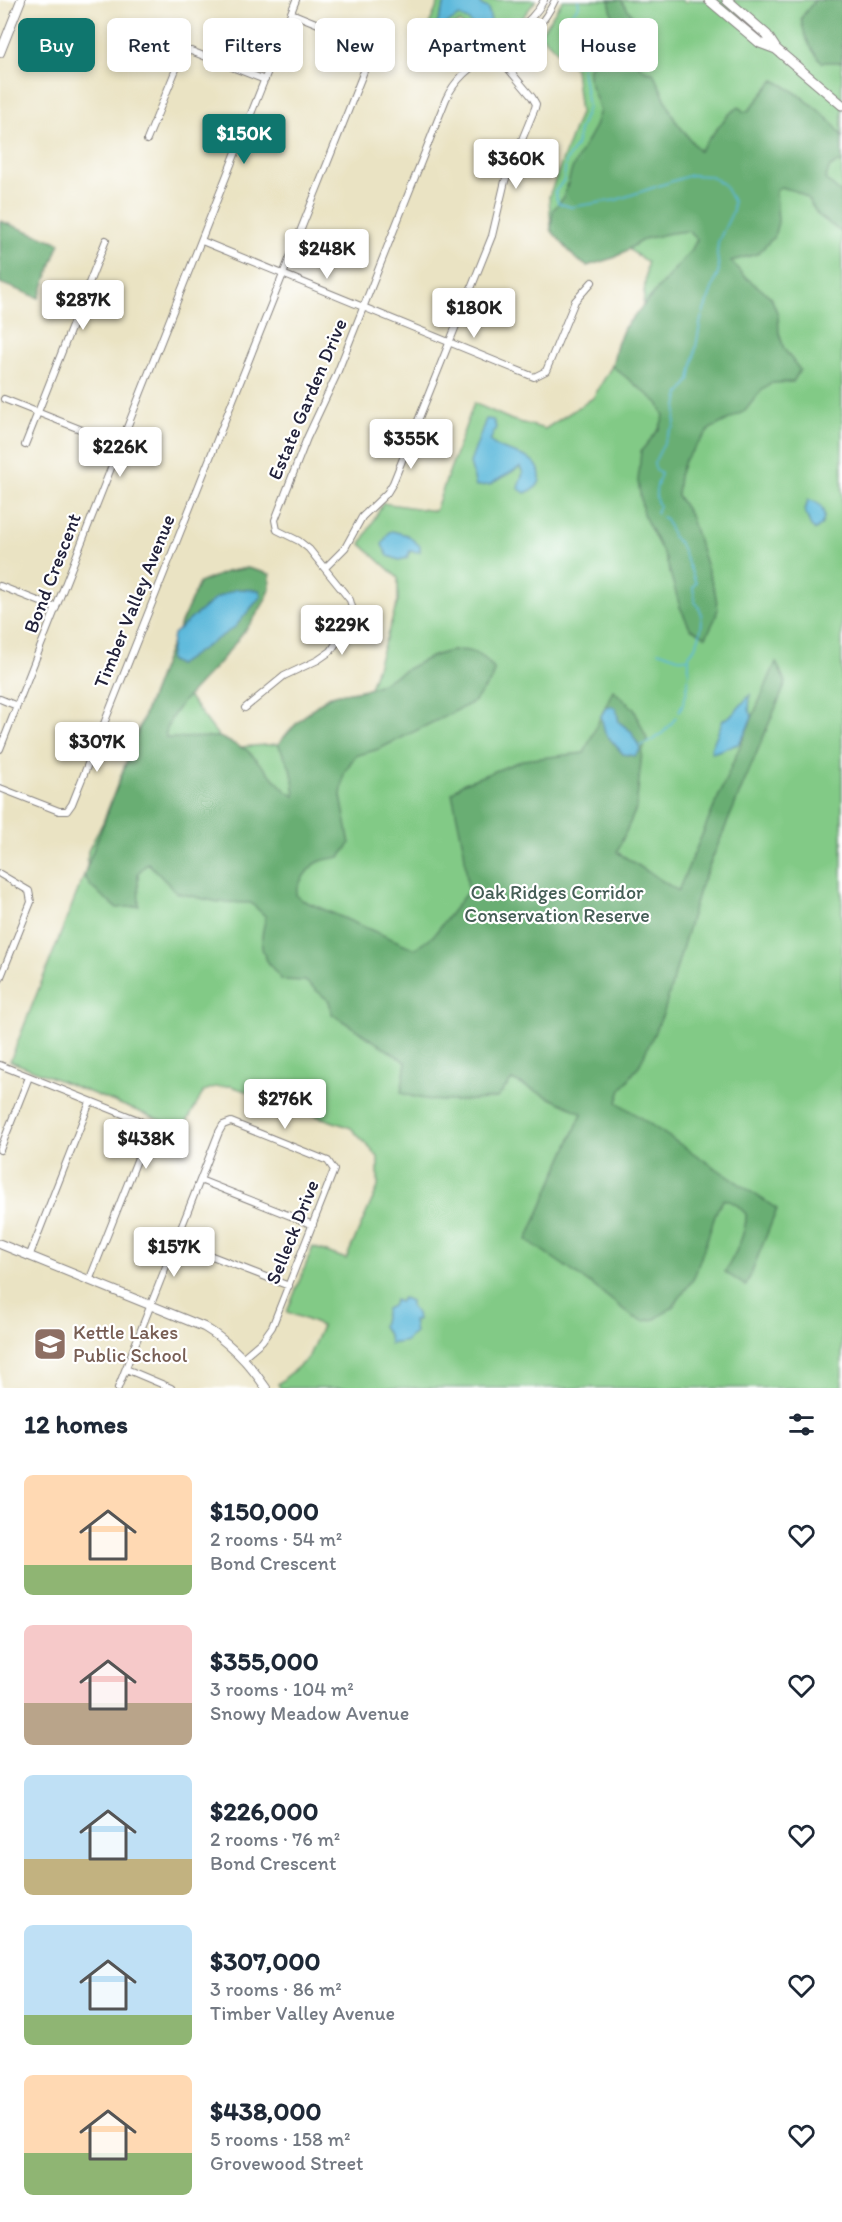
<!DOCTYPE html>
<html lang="en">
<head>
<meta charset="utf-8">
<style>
  :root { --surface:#fff; --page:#f6f6f7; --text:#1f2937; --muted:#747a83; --accent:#0f766e }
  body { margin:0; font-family:Itim,sans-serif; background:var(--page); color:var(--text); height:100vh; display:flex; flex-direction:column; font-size:22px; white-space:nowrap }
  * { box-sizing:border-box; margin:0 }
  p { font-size:20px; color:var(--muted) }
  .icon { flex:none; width:33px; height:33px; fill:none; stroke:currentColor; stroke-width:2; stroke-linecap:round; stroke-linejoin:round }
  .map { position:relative; height:1388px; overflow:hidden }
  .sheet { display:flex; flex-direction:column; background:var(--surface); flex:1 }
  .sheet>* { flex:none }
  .guide { position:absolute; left:18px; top:18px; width:807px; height:54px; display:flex; gap:12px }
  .price { position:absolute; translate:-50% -51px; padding:0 14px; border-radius:6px; background:#fff; color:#222; font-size:20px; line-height:39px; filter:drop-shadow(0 2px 3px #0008) }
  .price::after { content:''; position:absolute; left:50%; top:36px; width:18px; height:14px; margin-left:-9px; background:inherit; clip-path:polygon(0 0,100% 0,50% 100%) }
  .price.active { background:var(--accent); color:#fff }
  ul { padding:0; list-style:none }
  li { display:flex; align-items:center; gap:18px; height:150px; padding:0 24px }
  li span { display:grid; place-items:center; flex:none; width:168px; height:120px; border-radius:9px; color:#555 }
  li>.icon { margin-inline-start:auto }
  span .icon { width:72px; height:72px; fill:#fffc; stroke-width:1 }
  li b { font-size:26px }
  h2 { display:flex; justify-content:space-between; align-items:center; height:72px; padding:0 24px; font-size:26px }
  .chip { padding:0 21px; border-radius:9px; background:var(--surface); box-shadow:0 3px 9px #0003; font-size:21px; line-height:54px }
  .chip.active { background:var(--accent); color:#fff }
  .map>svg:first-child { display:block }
</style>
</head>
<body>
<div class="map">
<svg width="842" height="1388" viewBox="0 0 842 1388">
  <rect width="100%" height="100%" fill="#fff"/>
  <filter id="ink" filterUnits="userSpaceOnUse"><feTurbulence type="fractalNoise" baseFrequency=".0167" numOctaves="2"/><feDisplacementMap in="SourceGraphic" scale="12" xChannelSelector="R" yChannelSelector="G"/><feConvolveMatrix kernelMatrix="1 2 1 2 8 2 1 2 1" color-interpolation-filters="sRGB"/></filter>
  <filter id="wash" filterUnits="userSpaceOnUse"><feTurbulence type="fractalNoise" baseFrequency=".008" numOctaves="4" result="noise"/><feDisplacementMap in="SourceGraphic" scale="24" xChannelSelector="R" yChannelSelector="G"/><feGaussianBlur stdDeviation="1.35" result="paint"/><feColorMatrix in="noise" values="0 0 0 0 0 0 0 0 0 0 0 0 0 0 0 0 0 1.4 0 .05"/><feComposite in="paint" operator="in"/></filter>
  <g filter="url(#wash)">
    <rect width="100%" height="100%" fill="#eae3c3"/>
    <!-- green -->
    <path fill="#82ca86" stroke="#527660" stroke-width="1.5" d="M440 0H536L523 17 481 48 460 22 419 47Z
      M563 0H681L686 3 688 0H842V1388H280L278 1384 308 1358 322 1326 287 1312 313 1247 346 1259 378 1187V1157L351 1128 231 1086 215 1087 204 1091 183 1129 10 1061 84 875 87 866 88 851 103 822 168 652 199 583 226 572 247 568 270 574V590L262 605 223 658 195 686 188 696 219 737 240 747 278 744 290 730 327 697 370 688 398 601V578L361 544 383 503 435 511 474 403 512 420 545 429 593 398 612 366 617 345 624 328 643 306 647 262 628 249 616 257 587 266 576 259 551 230 549 196 580 113 575 69 540 34Z"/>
    <!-- forest -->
    <path fill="#69ae73" stroke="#466857" stroke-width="1.5" d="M609 0H621L641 27 655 37 638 64 646 71 653 72 675 120 699 151 729 114 739 107 744 112 749 110 774 80C793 89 833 118 842 137V165L838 162 830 167 825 179 842 194V233L818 215 807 198 798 192 781 187 776 190 778 222 774 237 757 254 731 261 744 276 771 297 778 315 779 332 784 349 800 370 793 382 772 383 760 392 745 411 710 429 684 461 679 476 677 495 690 515 715 592 718 609 715 619 706 637 690 628 680 607 666 559 643 514 638 481 641 451 659 429 664 416 658 403 612 366 617 345 624 328 692 249 697 239 688 231 671 233 644 239 616 257 587 266 576 259 551 230 553 210 564 197 572 169 595 126 600 110 589 80V67L603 52 607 55 611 54 618 40Z
      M815 0H842V62H822C809 48 804 36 801 18Z
      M0 221 60 243 39 298 0 283Z
      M247 568 270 574C270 580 271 586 269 592 261 613 238 639 224 657 211 674 162 715 166 738L219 737 247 750 287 792 295 796 292 772 278 744C292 728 308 710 326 699 338 691 357 693 371 688 406 674 463 623 494 669L493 678 474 702 379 749 355 756 344 773 341 796 350 844 340 857C334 858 327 859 321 861 309 865 297 884 296 895L302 900 415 949 433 936 468 891 464 850 452 793 462 784 523 760 584 753 613 690 634 709 647 739 642 752 636 809 617 852 678 891 776 662 786 683 699 890 664 1012 640 1064 621 1090 617 1102 777 1209 746 1286 725 1272C734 1256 747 1233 746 1214L736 1204 724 1199 717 1210 694 1278 673 1307 655 1319 644 1321 633 1317 595 1287 527 1240 582 1113 512 1080 497 1098C460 1101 437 1105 401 1093L406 1062 332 1014 329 1001 305 981 282 980C261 955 257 949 266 917L251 903 218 902 177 893 148 863 138 873 139 906 117 908 91 887 84 875 168 652 199 583 226 572Z"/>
    <!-- water -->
    <path fill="#5db9db" stroke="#406e8b" stroke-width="1.5" d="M446 0H480L481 5 488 8 492 25 486 32H479L468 20 459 16 434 32Z
      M486 419 493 420 496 427 490 441C503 456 539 451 540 476 541 486 533 490 525 493L518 488 523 473 520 467 489 485 476 486 470 463Z
      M808 500C825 501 830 522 815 530L811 527 805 511Z
      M392 531 407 535 420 546V552L410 551 407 558 399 560 388 556 382 545 389 532Z
      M236 589 259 590 261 596 235 627 178 665 169 660 173 634 216 598Z
      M750 695 749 709 752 716 745 734 738 744 712 753 711 749 723 720 733 714Z
      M612 706 616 709 619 722 632 732C633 740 640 743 640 750L635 756 623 754 605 733 601 716 606 707Z
      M403 1298 410 1301V1306L416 1313 417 1321H413L415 1333 407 1339V1341L390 1344 389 1336 382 1326 386 1309 392 1306 395 1300 399 1302Z"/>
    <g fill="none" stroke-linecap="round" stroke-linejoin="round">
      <!-- stream -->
      <path stroke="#5db9db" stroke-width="1.5" d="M578 0 579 5C566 22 557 24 564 47L579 57 581 62 588 107 579 131 576 146 566 161 564 180 555 192 558 203 571 207 616 200 691 175 710 176 724 185 733 201V211L718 242 717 254 719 270 701 319 690 380 679 395 674 427 670 431 654 463 655 468 661 474C657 484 653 496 659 506L656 512 657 514
        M662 517 666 519 673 537 680 544 696 583 693 587 695 602C708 615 700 644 689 655 689 673 689 696 679 711
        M658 651 678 658 689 659
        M640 746C656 740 666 732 676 717"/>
    </g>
  </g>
  <g filter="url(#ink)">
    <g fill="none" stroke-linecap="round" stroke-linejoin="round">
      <!-- minor casing -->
      <g stroke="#86827f" stroke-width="8">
        <path id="minor" d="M495 53C509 30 530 27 544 0
          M147 140 181 57 185 52 191 51 265 80
          M202 241 534 377 546 371 575 301 592 282
          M4 399 120 445
          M25 445 106 240
          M325 568 345 548 362 517 387 493 393 483 492 236 505 181 535 108 536 104 532 97 495 53
          M0 586 56 608
          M0 699 17 706
          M245 708 284 676 318 660 331 651 340 637 352 607 350 600 309 549 299 541 277 530 275 520 307 438 336 376 446 99C455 79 473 64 493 54 497 52 502 52 507 51 528 43 546 19 555 0
          M0 749 296 0
          M0 788 59 811H67L72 804 370 56 371 51 365 43 291 13
          M0 874 29 891 31 902 0 979
          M0 1065 138 1120C145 1124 148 1126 147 1135L89 1281
          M0 1150 29 1077
          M200 1180 313 1225
          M176 1242 289 1286
          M29 1257 90 1102
          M126 1369 171 1388
          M118 1388 219 1132 223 1125 231 1122 328 1161 334 1170 272 1327 262 1341 242 1358"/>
      </g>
      <!-- tertiary casing -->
      <g stroke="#86827f" stroke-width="10">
        <path id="tertiary" d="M0 1244 204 1327C229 1342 250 1364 266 1388"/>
      </g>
      <!-- secondary casing -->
      <g stroke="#86827f" stroke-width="10">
        <path id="secondary" d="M0 53 21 0"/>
      </g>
      <!-- primary casing -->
      <g stroke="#86827f" stroke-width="11">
        <path id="primary" d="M709 0 760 43 776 49
          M727 0 767 35 776 49 842 105"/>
      </g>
      <!-- minor -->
      <use href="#minor" stroke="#fff" stroke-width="6"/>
      <!-- tertiary -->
      <use href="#tertiary" stroke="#fff" stroke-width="8"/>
      <!-- secondary -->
      <use href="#secondary" stroke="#fff" stroke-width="8"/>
      <!-- primary -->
      <use href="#primary" stroke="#fff" stroke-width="9"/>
    </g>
  </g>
  <!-- icons -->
  <defs>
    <g id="school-square" transform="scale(1.725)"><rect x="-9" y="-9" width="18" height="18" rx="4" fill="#8d6e63" stroke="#fff"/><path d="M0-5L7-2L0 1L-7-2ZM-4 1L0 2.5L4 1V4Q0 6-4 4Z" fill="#fff"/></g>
  </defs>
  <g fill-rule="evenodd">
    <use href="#school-square" x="50" y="1344"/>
  </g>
  <g text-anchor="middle" stroke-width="4.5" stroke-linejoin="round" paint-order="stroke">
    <!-- street labels -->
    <g font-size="20" fill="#22223b" stroke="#fff">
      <text transform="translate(307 399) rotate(-67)" y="7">Estate Garden Drive</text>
      <text transform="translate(52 573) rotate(-69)" y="7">Bond Crescent</text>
      <text transform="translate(134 601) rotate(-68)" y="7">Timber Valley Avenue</text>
      <text transform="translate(292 1232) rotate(-68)" y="7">Selleck Drive</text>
    </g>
    <!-- park labels -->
    <g font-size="20" fill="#445d55" stroke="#fff">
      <text x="557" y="899">Oak Ridges Corridor<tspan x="557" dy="23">Conservation Reserve</tspan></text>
    </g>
    <!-- education labels -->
    <g font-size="20" fill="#785e54" stroke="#fff" text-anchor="start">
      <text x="73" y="1339">Kettle Lakes<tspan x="73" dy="23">Public School</tspan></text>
    </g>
  </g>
</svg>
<b class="price active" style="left:244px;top:165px">$150K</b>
<b class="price" style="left:516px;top:190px">$360K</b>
<b class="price" style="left:327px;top:280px">$248K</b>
<b class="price" style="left:83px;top:331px">$287K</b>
<b class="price" style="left:474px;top:339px">$180K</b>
<b class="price" style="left:411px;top:470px">$355K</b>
<b class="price" style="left:120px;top:478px">$226K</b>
<b class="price" style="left:342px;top:656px">$229K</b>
<b class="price" style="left:97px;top:773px">$307K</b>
<b class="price" style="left:285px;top:1130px">$276K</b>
<b class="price" style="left:146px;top:1170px">$438K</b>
<b class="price" style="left:174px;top:1278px">$157K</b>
<div class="guide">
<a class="chip active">Buy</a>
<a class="chip">Rent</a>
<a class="chip">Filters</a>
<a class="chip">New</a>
<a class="chip">Apartment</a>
<a class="chip">House</a>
</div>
</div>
<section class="sheet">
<h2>12 homes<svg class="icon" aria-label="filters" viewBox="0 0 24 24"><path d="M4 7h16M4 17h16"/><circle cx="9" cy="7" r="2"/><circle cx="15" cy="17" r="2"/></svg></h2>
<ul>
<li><span style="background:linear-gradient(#ffd9b3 75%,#8fb573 0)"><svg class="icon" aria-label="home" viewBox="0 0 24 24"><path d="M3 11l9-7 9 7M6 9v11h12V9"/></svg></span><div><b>$150,000</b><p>2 rooms · 54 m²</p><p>Bond Crescent</p></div><svg class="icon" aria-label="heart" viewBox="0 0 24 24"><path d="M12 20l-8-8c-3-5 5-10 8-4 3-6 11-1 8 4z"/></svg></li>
<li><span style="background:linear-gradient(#f6c9c9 65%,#b9a48a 0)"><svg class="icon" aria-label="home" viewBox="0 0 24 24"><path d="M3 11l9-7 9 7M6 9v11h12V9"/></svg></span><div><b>$355,000</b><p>3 rooms · 104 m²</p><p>Snowy Meadow Avenue</p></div><svg class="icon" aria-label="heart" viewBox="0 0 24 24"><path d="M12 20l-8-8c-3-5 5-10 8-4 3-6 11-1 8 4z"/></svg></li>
<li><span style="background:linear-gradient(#bfe0f5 70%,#c2b280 0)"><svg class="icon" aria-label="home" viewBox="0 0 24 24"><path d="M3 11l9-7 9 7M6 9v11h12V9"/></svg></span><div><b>$226,000</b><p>2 rooms · 76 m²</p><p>Bond Crescent</p></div><svg class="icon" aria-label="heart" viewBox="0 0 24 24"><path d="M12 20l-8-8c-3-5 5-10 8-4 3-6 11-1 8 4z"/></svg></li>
<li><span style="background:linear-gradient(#bfe0f5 75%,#8fb573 0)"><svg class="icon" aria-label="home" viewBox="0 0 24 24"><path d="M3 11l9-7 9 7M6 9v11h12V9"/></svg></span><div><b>$307,000</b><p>3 rooms · 86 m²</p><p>Timber Valley Avenue</p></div><svg class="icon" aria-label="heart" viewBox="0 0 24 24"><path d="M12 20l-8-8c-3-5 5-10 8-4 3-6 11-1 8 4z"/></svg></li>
<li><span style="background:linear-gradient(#ffd9b3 65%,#8fb573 0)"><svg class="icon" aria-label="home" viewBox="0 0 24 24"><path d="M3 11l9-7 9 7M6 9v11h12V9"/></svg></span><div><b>$438,000</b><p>5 rooms · 158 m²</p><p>Grovewood Street</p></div><svg class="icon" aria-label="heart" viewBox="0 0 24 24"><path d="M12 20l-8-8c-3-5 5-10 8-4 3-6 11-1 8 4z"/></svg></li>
</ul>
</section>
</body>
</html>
